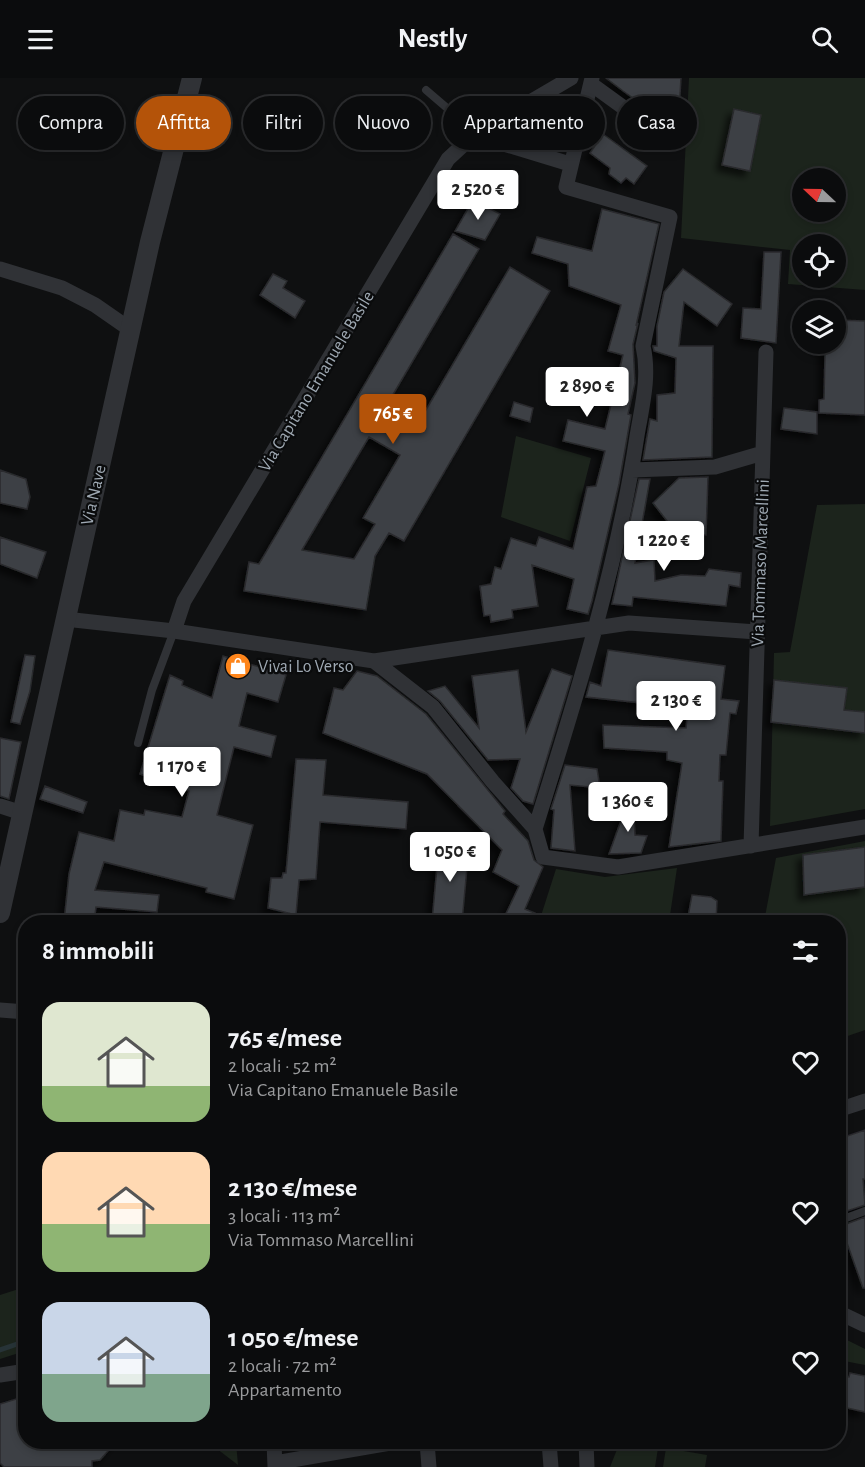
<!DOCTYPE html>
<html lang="it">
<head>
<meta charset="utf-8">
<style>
  :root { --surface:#0b0c0d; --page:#141516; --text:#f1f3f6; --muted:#9a9b9d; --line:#2b2c2e; --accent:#b45309 }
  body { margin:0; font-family:"Alegreya Sans",sans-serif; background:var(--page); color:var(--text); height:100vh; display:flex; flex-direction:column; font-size:22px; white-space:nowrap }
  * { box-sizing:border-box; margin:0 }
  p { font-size:20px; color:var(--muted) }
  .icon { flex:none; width:33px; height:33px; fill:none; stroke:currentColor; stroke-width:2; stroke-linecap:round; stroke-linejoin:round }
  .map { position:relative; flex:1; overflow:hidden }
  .drawer { position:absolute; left:18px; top:837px; width:828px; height:534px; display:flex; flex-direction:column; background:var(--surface); border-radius:24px; box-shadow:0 3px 9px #0003,0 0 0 2px var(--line) }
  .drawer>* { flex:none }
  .hud { position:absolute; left:18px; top:18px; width:830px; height:54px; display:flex; gap:12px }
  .needle { width:39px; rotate:292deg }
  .controls { position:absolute; left:792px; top:90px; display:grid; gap:12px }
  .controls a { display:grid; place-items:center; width:54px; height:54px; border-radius:50%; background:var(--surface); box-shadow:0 3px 9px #0003,0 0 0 2px var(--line); font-size:30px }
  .price { position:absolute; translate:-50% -51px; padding:0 14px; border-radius:6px; background:#fff; color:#222; font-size:20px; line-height:39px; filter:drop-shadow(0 2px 3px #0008) }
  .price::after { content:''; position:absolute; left:50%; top:36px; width:18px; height:14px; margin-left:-9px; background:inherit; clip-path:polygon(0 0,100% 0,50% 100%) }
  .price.on { background:var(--accent); color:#fff }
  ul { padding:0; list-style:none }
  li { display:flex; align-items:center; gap:18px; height:150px; padding:0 24px }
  li span { display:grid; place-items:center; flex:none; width:168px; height:120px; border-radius:18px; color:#555 }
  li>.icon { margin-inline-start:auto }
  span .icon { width:72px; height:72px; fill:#fffc; stroke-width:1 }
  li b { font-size:26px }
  h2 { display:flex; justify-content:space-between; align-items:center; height:72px; padding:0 24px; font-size:26px }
  .tag { padding:0 21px; border-radius:27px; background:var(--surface); box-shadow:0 3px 9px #0003,0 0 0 2px var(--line); font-size:21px; line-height:54px }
  .tag.on { background:var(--accent); color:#fff }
  header { display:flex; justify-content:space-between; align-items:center; height:78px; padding:0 24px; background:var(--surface); font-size:27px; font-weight:600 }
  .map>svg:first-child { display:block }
</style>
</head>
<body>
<header><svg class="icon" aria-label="menu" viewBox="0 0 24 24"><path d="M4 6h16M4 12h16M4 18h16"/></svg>Nestly<svg class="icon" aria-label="search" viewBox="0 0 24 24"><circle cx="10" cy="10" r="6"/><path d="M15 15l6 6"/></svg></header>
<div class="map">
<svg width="865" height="1389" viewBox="0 0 865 1389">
  <defs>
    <filter id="shadow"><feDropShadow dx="-5.5" dy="5.5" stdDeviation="3" flood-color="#0009"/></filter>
  </defs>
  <rect width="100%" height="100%" fill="#0f1011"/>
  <!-- green -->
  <path fill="#1c241c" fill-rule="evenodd" d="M689 0H865V212L788 206 790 172 681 160ZM802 100H836V134H802ZM802 166H836V200H802Z
    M516 358 591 380 570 463 501 439Z
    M865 426V731L770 748 774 575 790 574 817 427Z
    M865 763V952L839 961 838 844H764L776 780Z
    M677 790 669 844H539L556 791 605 799Z
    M25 1209V1273L0 1281V1217Z
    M839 1258 865 1271V1287L839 1282Z
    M208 1364H236L238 1387Z
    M620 1364H659L655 1389H610Z
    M666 1370 707 1377 705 1389H663Z"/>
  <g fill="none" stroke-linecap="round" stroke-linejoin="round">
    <!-- stream -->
    <path stroke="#273337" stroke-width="5" d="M0 1272 26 1263"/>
  </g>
  <!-- building -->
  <path fill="#3e4044" stroke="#292a2d" stroke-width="1.5" fill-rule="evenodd" filter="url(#shadow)" d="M606 0H681L678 52 623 13Z
    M734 31 761 37 750 93 722 87Z
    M603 56 647 88 634 106 626 100 621 105 609 96 610 90 590 75Z
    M473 122 500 136 485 162 455 153Z
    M602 131 659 146 636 248 638 245 633 266 635 305 628 336 631 337 619 406 592 523 588 536 567 531 574 501 532 487 538 528 512 532 513 540 491 544 490 537 484 538 480 508 491 506 495 489 501 491 511 460 536 468 539 459 573 471 587 409 596 408 605 373 563 363 568 342 605 351 623 277 608 273 621 227 569 208 568 186 532 175 537 159 592 173Z
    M453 156 479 171 388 325 420 342 510 189 550 213 404 463 389 455 375 478 366 532 244 513 249 484 259 486ZM369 359 400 377 363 440 375 446 354 481 302 472Z
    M764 174H781L776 265 741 260 743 230 761 231Z
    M683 191 732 226 717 248 684 224 679 268H713L712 379 643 382 650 341 657 343V317L675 315 676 280 654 273 653 268H657V248L664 214Z
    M273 196 287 203 283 210 305 223 295 240 260 217Z
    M836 242 865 243V337L819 335V322L824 321 825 275 817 266H836Z
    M514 324 533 330 530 344 510 338Z
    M784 330 817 334V356L781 351Z
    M0 392 26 401 30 419 27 431 0 425Z
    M708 399 706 457 674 452 653 425 679 400Z
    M639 401H650L635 485 654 482 655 503 681 497 705 498 709 491 741 495 740 509 729 507 726 528 633 519 632 528 612 526Z
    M0 459 46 474 37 500 0 486Z
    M608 572 725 588 721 621 739 623 736 636 730 635 726 677H720L719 703H723L721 763 669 769 682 685 667 682V674L604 670 603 647 686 650 688 630 586 619 590 604 601 608Z
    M25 577 35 578 30 613 20 646 11 644Z
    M223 578 286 597 278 624 247 615 239 648 276 658 271 679 234 669 217 737 253 747 234 821 206 814 207 810 104 784 95 812 159 817 157 834 96 829 94 844H64L69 796 79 754 114 763 120 732 144 737 145 732 182 739 189 713 140 696 170 597 183 603 182 607 212 620Z
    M552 591 572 598 533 726 523 723 511 710 520 681 488 682 440 623 428 613 445 608 479 650 472 598 518 592 526 654Z
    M357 593 377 598 426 636 505 733 503 736 528 763 534 782 543 789 525 831 556 844H502L519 808 493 794 502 772 427 696 323 655 334 610 343 612Z
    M774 602 847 610 844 632 865 634V655L771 644Z
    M0 660 21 664 9 721 0 718Z
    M296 681 326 682 323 717 408 724 406 751 320 744 316 801 299 802 296 837 268 830 271 800H282L283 795H286Z
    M565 687 597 691 600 710 570 707 575 773 551 770 554 732 551 731Z
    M45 708 87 724 83 735 40 721Z
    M633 709 635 757 647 758 641 775 609 776Z
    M439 766 469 768 462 844H432Z
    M865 769V809L804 817 803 777Z
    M692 817 711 819 717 823 716 844H687Z
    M865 1052V1101H863L865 1127 838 1136V1061Z
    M865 1139V1210H863L841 1148Z
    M850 1295 865 1298V1334L838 1328V1297L849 1299Z
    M16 1321 26 1329V1364H116L100 1382 92 1383V1389H4L0 1385V1326Z"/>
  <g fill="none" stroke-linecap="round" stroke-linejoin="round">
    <!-- service -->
    <path stroke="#303236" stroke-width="8" d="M426 12 468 48 474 57
      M138 665 152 612 174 553
      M838 1143 865 1133"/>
    <!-- minor -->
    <path stroke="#303236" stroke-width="15" d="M591 6 671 64
      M474 57 570 86
      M0 191 62 210 95 227 131 252
      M632 392 715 389 763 375
      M65 541 174 553 374 583 433 629 493 704 535 751 543 779 618 789 865 749
      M174 553 184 523 448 81 474 57 571 0
      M374 583 629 545 757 554
      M0 728 22 735
      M535 751C575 623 617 491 637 358 642 328 650 298 643 268L670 139 566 109 592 0
      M751 768 766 274
      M0 932 26 934
      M838 1032 865 1023
      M838 1224 842 1236 865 1247
      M0 1297 26 1293
      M274 1364 275 1389
      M427 1364 429 1389
      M549 1364 551 1389
      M586 1364 587 1389
      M275 1385 396 1364"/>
    <!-- tertiary -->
    <path stroke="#303236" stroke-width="20" d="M0 835 150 164 192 0"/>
  </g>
  <!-- icons -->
  <defs>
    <g id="shop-disc" transform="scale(1.35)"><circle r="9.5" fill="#fe851b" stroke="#0a0b0c"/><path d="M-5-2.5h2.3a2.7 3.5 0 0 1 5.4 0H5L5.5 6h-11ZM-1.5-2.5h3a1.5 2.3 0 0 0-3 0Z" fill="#fff"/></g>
  </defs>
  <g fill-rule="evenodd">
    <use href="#shop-disc" x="238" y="588"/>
  </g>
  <g text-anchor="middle" stroke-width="4.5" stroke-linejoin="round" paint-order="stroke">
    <!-- street labels -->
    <g font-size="18" fill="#9fa9b3" stroke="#0a0b0c">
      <text transform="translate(316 303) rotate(-59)" y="6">Via Capitano Emanuele Basile</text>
      <text transform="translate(93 417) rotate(-77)" y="6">Via Nave</text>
      <text transform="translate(760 485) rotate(-88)" y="6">Via Tommaso Marcellini</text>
    </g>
    <!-- poi labels -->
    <g font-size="18" fill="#9fa9b3" stroke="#0a0b0c" text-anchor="start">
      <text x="258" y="594">Vivai Lo Verso</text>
    </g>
  </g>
</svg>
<div class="controls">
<a><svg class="needle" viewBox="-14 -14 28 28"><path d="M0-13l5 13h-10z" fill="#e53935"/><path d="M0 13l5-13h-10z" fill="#9a9b9d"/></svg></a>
<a><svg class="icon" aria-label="locate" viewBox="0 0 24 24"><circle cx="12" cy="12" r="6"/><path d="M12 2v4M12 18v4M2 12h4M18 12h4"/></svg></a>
<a><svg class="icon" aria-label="layers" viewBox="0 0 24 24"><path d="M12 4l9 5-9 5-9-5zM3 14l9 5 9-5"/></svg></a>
</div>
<b class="price" style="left:478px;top:143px">2 520 €</b>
<b class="price" style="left:587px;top:340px">2 890 €</b>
<b class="price on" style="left:393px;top:367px">765 €</b>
<b class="price" style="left:664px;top:494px">1 220 €</b>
<b class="price" style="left:676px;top:654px">2 130 €</b>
<b class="price" style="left:182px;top:720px">1 170 €</b>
<b class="price" style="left:628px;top:755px">1 360 €</b>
<b class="price" style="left:450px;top:805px">1 050 €</b>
<div class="hud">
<a class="tag">Compra</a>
<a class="tag on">Affitta</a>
<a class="tag">Filtri</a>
<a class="tag">Nuovo</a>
<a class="tag">Appartamento</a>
<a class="tag">Casa</a>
</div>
<section class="drawer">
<h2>8 immobili<svg class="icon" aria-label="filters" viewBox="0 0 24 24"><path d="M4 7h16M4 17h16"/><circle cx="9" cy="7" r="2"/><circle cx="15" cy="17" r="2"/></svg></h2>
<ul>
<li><span style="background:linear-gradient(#dfe7d0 70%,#8fb573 0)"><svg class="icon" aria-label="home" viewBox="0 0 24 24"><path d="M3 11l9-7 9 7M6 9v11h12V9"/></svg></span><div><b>765 €/mese</b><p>2 locali · 52 m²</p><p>Via Capitano Emanuele Basile</p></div><svg class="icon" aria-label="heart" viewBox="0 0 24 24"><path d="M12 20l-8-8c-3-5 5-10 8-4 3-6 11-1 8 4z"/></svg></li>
<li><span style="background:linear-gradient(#ffd9b3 60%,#8fb573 0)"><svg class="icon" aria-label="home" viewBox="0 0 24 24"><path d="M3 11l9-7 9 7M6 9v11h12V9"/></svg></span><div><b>2 130 €/mese</b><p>3 locali · 113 m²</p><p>Via Tommaso Marcellini</p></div><svg class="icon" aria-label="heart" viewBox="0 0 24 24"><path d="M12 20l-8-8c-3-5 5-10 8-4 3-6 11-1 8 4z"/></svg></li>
<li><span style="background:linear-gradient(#c9d6e8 60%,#7fa58c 0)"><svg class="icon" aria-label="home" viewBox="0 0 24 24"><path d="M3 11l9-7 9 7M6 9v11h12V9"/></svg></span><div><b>1 050 €/mese</b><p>2 locali · 72 m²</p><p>Appartamento</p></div><svg class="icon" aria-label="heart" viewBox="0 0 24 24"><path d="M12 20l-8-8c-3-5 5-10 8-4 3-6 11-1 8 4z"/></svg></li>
</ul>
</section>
</div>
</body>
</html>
